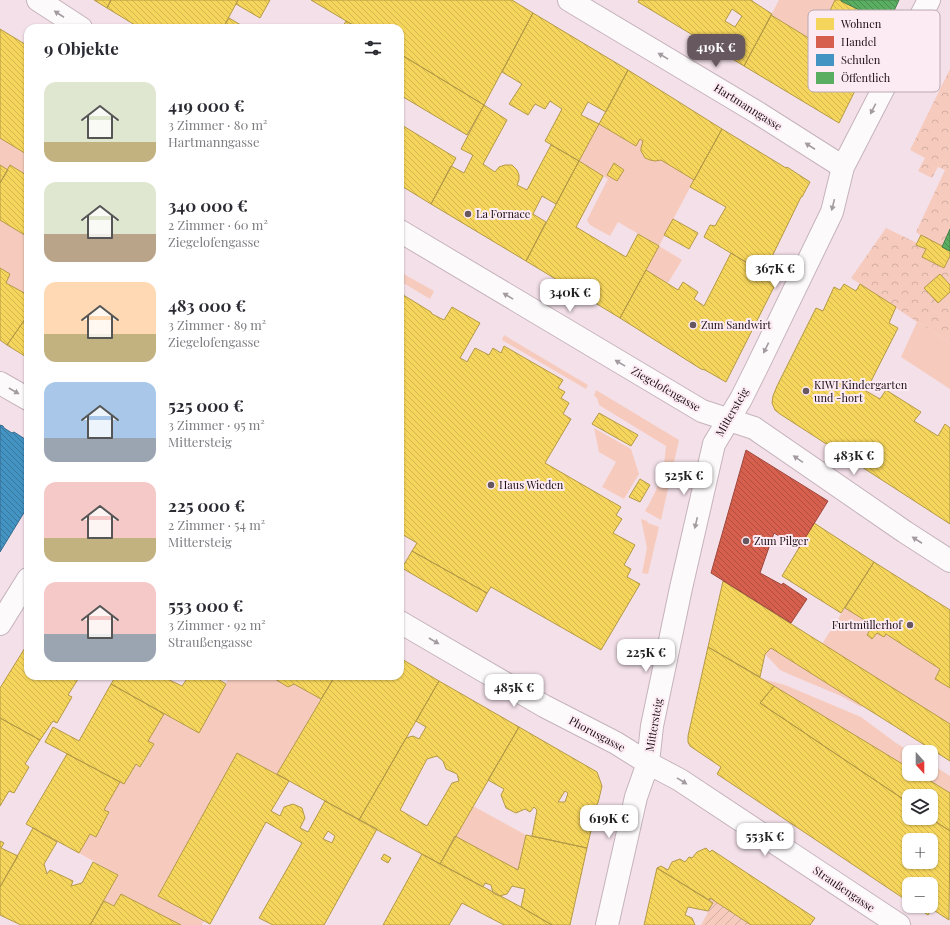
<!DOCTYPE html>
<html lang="de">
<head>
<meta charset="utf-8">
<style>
  :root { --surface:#fff; --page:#f2f2f3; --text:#2b2b33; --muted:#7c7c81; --accent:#67575f }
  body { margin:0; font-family:"Playfair Display",serif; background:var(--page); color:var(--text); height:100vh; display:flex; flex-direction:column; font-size:15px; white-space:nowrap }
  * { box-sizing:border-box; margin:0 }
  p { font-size:13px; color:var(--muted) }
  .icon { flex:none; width:22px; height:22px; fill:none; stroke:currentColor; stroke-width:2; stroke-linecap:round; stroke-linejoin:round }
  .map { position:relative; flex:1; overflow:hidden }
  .drawer { position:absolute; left:24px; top:24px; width:380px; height:656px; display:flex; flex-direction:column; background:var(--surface); border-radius:12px; box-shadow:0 1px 3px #0004 }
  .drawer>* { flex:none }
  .needle { width:26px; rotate:159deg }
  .tools { position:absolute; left:902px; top:745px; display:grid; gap:8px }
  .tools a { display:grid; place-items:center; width:36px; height:36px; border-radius:8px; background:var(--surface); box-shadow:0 1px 3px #0004; font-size:20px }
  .price { position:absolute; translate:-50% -34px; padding:0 9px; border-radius:8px; background:#fff; color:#222; font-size:13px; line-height:26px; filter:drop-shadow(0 1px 2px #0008) }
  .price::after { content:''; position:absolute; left:50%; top:24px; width:12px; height:9px; margin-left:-6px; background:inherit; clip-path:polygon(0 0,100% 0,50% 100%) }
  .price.active { background:var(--accent); color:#fff }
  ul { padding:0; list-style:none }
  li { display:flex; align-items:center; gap:12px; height:100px; padding:0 20px }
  li span { display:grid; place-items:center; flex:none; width:112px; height:80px; border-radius:12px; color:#555 }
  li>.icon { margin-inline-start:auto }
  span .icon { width:48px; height:48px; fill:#fffc; stroke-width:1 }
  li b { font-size:17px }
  h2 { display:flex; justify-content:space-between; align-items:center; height:48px; padding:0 20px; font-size:17px }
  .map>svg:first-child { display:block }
</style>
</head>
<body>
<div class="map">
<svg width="950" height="925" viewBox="0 0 950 925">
  <defs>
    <pattern id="park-crowns" width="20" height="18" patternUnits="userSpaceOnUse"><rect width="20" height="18" fill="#f6cbbd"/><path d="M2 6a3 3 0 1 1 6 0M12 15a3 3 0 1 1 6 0" fill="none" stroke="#d2ada2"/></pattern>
    <pattern id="garden-furrows" width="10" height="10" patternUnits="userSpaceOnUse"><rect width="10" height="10" fill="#f6cbbd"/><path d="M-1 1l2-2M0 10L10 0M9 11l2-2" fill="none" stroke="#d2ada2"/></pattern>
    <pattern id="homes-back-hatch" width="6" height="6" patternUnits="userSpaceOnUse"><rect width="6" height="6" fill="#f6d55c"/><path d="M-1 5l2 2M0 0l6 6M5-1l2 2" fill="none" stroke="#d2b64f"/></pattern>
    <pattern id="shops-back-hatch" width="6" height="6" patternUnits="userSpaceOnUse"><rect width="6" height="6" fill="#d6604d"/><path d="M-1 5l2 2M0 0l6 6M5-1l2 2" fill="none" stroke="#ad4e3f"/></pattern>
    <pattern id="schools-back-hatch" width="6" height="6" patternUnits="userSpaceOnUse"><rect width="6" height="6" fill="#4393c3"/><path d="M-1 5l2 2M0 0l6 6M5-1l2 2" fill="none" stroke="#37769d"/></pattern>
    <pattern id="public-back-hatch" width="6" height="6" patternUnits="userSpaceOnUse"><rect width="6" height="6" fill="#5aae61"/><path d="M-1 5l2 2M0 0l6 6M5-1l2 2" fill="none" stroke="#4a8c4f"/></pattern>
  </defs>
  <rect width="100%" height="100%" fill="#f4e0e9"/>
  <!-- grass -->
  <path fill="#f6cbbd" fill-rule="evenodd" d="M779 0H835L815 42 771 15Z
    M599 124 636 146 640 139 643 141C642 143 641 145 641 148 640 159 653 162 661 160L694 180 659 246 682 260 668 283 646 270 659 246 618 222 610 236 590 225 588 222 587 220 608 179 579 161ZM614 163 624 170 617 181 607 175Z
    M0 138 28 155V176L10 165 8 170 0 165Z
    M0 220 28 237V295L6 283 10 274 0 268Z
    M886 228 918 322 950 343V389L901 357 917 322 859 283Z
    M400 272 434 291 430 299 400 281Z
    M504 335 588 385 586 389 502 340Z
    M596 390 679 440 661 520 645 511C653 498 660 483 663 468 665 461 665 453 666 446L599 405 597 398 594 396Z
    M594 428 631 449 639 474 624 499 602 487 616 462 599 452Z
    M641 519 647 521 648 523 659 527 648 574 642 573 647 548Z
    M845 608 871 624 869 627 871 628 867 635 872 639 877 633 886 634 940 669 935 678 950 688V724L822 644Z
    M771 648 863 706 861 707 841 696 791 675 780 670 765 654Z
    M230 676H270L288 687 294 684 321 699 277 774 237 753 158 895 204 921 202 925H181L121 894 114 906 104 901 118 875 79 853 90 834 96 837 109 813 104 810 120 782 124 784 136 764 141 767 154 745 148 741 164 714 199 733Z
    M763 679 785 685 861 717 896 743 911 752H909V768Z
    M931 764 950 776V793L919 774H931Z
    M473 806 526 835 518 870 455 836Z"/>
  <!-- park -->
  <path fill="url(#park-crowns)" d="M950 69V343L851 278 886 228 917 243 920 235 916 232 945 170 938 167 932 178 918 171 925 158 910 150Z"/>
  <!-- garden -->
  <path fill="url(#garden-furrows)" d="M710 898 751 925H701L713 903 709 900Z"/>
  <!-- homes -->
  <path fill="url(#homes-back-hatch)" stroke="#b49946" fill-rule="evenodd" d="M94 0H111L107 8Z
    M111 0H238L223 28H140L107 8Z
    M238 0H270L260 18 236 4Z
    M311 0H512L533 13 484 105 400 54V28H358Z
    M639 0H752V1L772 14 744 66 638 2ZM732 9 742 16 735 27 725 21Z
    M835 0H840L888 24 839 123 744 66 771 15 815 42Z
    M533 13 628 70 606 112 588 102 581 115 599 124 579 161 545 141 562 109 550 101 545 109 535 104 528 115 509 104 522 84 502 72Z
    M229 18 246 28H223Z
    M346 21 358 28H342Z
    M0 29 28 46V155L0 138Z
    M400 54 484 105 467 135 400 95Z
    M628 70 722 129 694 180 661 160 655 161 650 160 645 158 641 151V148L643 141 640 139 636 146 599 124Z
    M484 105 507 120 483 164 495 172 499 167 505 165H512L517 170 519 175V180L517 185 527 190 551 145 579 161 556 204 542 196 533 214 546 222 526 261 431 204 451 166 464 173 473 155 461 149Z
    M400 124 456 158 431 204 400 185Z
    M722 129 786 168 787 167 810 182 802 197H801L764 273 704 237 710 225 715 226 726 207 690 187Z
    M579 161 603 176 576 227 626 257 638 234 659 246 620 318 526 261Z
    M614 163 624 170 617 181 607 175Z
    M0 165 8 170 0 183Z
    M10 165 28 176V237L0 220V183Z
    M673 219 698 233 689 249 664 235Z
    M921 235 942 246V247L950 251V256L944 268 922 257 926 249 916 245Z
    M731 253 777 281 726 382 705 370 701 369 620 318 646 270 678 290 683 282 698 292 694 299 704 306Z
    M0 268 10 274 6 283 28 295V315L7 345 0 340Z
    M940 274 950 285V292L938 303 924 288Z
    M844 284 856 291 860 284 896 307 889 323 898 328 866 391 880 399 886 390 921 412 914 421 938 436 945 424 950 428V524L780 414 775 410 772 403 773 396 777 386 816 308 823 311 834 287 840 290Z
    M400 293 431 312 432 314 444 320 452 307 480 323 460 358 464 360 467 362 475 348 489 355 493 348 501 353 504 346 563 380 558 388 565 392 561 398 569 403 563 414 571 419 545 463 621 507 616 515 622 519 613 533 635 545 624 565 631 569 627 577 640 584 601 650 491 587 487 593 412 551 417 543 400 533Z
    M28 315V358L7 345Z
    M599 413 638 435 631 446 592 424Z
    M640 479 650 485 640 502 629 497Z
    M814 523 874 562 841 613 782 576Z
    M412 551 487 593 477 612 402 568Z
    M874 562 950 610V688L935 679 940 669 886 634 884 637 877 633 872 639 867 635 871 628 869 627 871 624 845 608Z
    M723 581 950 724V761L771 648 765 654 760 677 708 647Z
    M28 643V676H80L68 695 72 697 57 723 53 721 40 740 0 718V688Z
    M708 647 774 686 760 703 909 803V818H930L950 831 949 920 932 909 928 915 915 906H931V884H909V902L717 774 721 767 690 746 688 742V736ZM909 840H931V862H909Z
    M400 658 439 681 359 820 277 774 335 676H400Z
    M116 676H168L167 679 182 686 189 676H213L226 684 199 733 111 684Z
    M270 676H335L321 699 294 684 288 687Z
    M439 681 519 727 440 864 359 820 406 738 413 736 419 739 426 727 416 721ZM437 756 443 761 446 769 457 774 459 781 452 783 427 826 400 810 427 759Z
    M111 684 164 714 148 741 154 744 140 767 136 764 124 784 45 742 53 727 79 741Z
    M774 686 909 768V774H919L950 793V831L930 818 931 796H909V803L760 703Z
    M0 718 40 740 25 764 29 767 14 793 9 791 0 806Z
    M519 727 597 772 602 786 598 803 597 804 587 848 532 836 537 810 534 807 530 812 525 809 516 813 506 808 501 795 504 789 488 780ZM565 791 568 793 565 802H558Z
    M237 753 289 781 271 811 280 816 284 807 293 804 302 808 305 818 300 828 308 832 325 801 377 829 324 925H273L259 918 302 843 266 822 210 924 158 896ZM328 831 335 836 332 843 323 839Z
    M67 754 120 782 104 810 109 812 96 837 90 834 79 853 26 824Z
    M33 828 57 842 44 864 47 874 50 870 73 881 71 886 82 883 93 862 118 875 90 925H21L0 915V887Z
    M526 835 587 848 570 925H552L521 907 525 889 512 886 507 894 499 896 493 893 491 885 485 883 483 887 440 864 455 836 518 870Z
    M0 841 4 843 1 848 18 856 0 887Z
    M706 848 710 852 712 850 815 918 810 925H751L710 898 709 900 657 868 661 866 668 870 672 862 680 859 685 862 689 857 692 858 697 852Z
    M384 854 391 858 388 863 381 859Z
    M422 854 521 907 552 925H504L462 903 449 925H383Z
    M657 868 713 903 708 911 688 907 685 915 692 918 695 925H644Z
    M121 894 181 925H90L104 901 114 906Z"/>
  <!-- shops -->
  <path fill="url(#shops-back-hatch)" stroke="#9e473c" d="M746 450 828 501 799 548 774 533 760 573 782 585 783 583 807 599 791 623 711 573Z"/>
  <!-- schools -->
  <path fill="url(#schools-back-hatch)" stroke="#376b8e" d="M0 425 3 426 4 428 12 433 14 432 28 441V506L0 552Z"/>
  <!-- public -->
  <path fill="url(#public-back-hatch)" stroke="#477e4a" d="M841 0H899L888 24 841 1Z
    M950 229V251L942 247Z"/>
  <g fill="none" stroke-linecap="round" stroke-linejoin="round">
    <!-- minor casing -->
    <g stroke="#c5b3bb" stroke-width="24">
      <path id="minor" d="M38 0 81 28
        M569 0 758 113 843 167
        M400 231 702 411 754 428 905 532 950 561
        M0 383 28 399
        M400 622 544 706 616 743 648 763 680 780 899 925
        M0 624 28 579
        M607 925 636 797 648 763 652 726 681 588 714 444 741 399 756 369 832 212 843 167 929 0"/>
    </g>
    <!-- minor -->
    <use href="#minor" stroke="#fdfafc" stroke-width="22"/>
  </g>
  <!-- one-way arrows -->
  <defs><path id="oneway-solid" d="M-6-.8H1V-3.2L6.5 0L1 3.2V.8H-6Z"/></defs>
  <g fill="#a39b9f">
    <use href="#oneway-solid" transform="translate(59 14) rotate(-147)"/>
    <use href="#oneway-solid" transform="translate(663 56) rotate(-149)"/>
    <use href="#oneway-solid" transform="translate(873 109) rotate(117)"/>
    <use href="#oneway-solid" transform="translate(810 146) rotate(-147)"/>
    <use href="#oneway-solid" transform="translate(833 205) rotate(104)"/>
    <use href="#oneway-solid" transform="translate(508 296) rotate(-149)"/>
    <use href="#oneway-solid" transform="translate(766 348) rotate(116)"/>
    <use href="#oneway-solid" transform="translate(620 363) rotate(-149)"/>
    <use href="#oneway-solid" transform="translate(14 391) rotate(30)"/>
    <use href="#oneway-solid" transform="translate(798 459) rotate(-146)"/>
    <use href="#oneway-solid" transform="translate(696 523) rotate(103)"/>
    <use href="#oneway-solid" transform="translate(917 540) rotate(-147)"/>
    <use href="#oneway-solid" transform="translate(434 641) rotate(30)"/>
    <use href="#oneway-solid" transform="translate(682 781) rotate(32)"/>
  </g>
  <!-- markers -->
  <g fill="#67575f" stroke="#fdebf3" stroke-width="1.5">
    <circle cx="468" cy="214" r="4"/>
    <circle cx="693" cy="325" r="4"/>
    <circle cx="806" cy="391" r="4"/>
    <circle cx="491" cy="485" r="4"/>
    <circle cx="746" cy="541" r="4"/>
    <circle cx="910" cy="625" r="4"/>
  </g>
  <g text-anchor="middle" stroke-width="4" stroke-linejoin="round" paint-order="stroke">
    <!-- street labels -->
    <g font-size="11" fill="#1b0d14" stroke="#fdebf3">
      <text transform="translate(748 107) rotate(32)" y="4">Hartmanngasse</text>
      <text transform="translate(666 389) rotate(30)" y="4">Ziegelofengasse</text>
      <text transform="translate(732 412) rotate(-60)" y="4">Mittersteig</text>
      <text transform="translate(654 725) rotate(-80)" y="4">Mittersteig</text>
      <text transform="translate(597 734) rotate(28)" y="4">Phorusgasse</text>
      <text transform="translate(844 889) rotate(34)" y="4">Straußengasse</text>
    </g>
    <!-- poi labels -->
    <g font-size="11" fill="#1b0d14" stroke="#fdebf3" text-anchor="start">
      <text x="476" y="218">La Fornace</text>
      <text x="701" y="329">Zum Sandwirt</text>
      <text x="814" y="389">KIWI Kindergarten<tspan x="814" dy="13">und -hort</tspan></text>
      <text x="499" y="489">Haus Wieden</text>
      <text x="754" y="545">Zum Pilger</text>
      <text x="902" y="629" text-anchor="end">Furtmüllerhof</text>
    </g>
  </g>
  <!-- legend -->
  <rect x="808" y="10" width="132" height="82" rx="6" fill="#fdebf3" stroke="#b9a8b0" stroke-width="1"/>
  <rect x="816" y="18" width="18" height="12" fill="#f6d55c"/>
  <rect x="816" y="36" width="18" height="12" fill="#d6604d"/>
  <rect x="816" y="54" width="18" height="12" fill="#4393c3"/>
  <rect x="816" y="72" width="18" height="12" fill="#5aae61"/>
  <g font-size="11" fill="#1b0d14">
    <text x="841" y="28">Wohnen</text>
    <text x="841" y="46">Handel</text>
    <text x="841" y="64">Schulen</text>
    <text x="841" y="82">Öffentlich</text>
  </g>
</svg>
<div class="tools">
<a><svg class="needle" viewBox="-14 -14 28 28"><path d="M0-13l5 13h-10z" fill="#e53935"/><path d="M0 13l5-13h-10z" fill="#7c7c81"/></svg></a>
<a><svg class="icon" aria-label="layers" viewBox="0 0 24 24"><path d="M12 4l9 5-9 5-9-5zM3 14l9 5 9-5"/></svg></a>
<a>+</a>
<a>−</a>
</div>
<b class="price active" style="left:716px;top:68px">419K €</b>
<b class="price" style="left:775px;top:289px">367K €</b>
<b class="price" style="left:570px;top:313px">340K €</b>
<b class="price" style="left:854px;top:476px">483K €</b>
<b class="price" style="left:684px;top:496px">525K €</b>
<b class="price" style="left:646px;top:673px">225K €</b>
<b class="price" style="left:514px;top:708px">485K €</b>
<b class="price" style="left:609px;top:839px">619K €</b>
<b class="price" style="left:765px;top:857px">553K €</b>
<section class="drawer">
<h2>9 Objekte<svg class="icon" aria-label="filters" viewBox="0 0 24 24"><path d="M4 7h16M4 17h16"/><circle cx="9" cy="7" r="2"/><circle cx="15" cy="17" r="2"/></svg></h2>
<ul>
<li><span style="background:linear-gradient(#dfe7d0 75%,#c2b280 0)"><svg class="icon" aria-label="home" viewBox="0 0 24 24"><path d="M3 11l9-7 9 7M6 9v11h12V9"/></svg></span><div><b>419 000 €</b><p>3 Zimmer · 80 m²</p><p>Hartmanngasse</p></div></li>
<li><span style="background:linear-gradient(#dfe7d0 65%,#b9a48a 0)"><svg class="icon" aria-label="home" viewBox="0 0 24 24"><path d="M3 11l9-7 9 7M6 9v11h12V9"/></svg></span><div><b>340 000 €</b><p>2 Zimmer · 60 m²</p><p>Ziegelofengasse</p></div></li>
<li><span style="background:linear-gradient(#ffd9b3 65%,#c2b280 0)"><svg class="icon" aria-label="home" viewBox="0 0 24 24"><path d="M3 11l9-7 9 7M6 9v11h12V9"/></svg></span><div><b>483 000 €</b><p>3 Zimmer · 89 m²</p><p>Ziegelofengasse</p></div></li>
<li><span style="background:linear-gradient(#a9c7e8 70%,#9aa5b1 0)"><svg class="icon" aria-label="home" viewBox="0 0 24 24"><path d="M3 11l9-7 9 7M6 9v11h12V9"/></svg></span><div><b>525 000 €</b><p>3 Zimmer · 95 m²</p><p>Mittersteig</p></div></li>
<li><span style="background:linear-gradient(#f6c9c9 70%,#c2b280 0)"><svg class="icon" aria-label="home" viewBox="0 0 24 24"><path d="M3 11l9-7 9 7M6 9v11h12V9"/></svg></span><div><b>225 000 €</b><p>2 Zimmer · 54 m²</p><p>Mittersteig</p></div></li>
<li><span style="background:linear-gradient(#f6c9c9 65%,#9aa5b1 0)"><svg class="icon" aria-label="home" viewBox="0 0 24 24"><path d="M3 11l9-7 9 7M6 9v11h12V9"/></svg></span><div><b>553 000 €</b><p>3 Zimmer · 92 m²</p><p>Straußengasse</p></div></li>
</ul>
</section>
</div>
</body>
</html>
